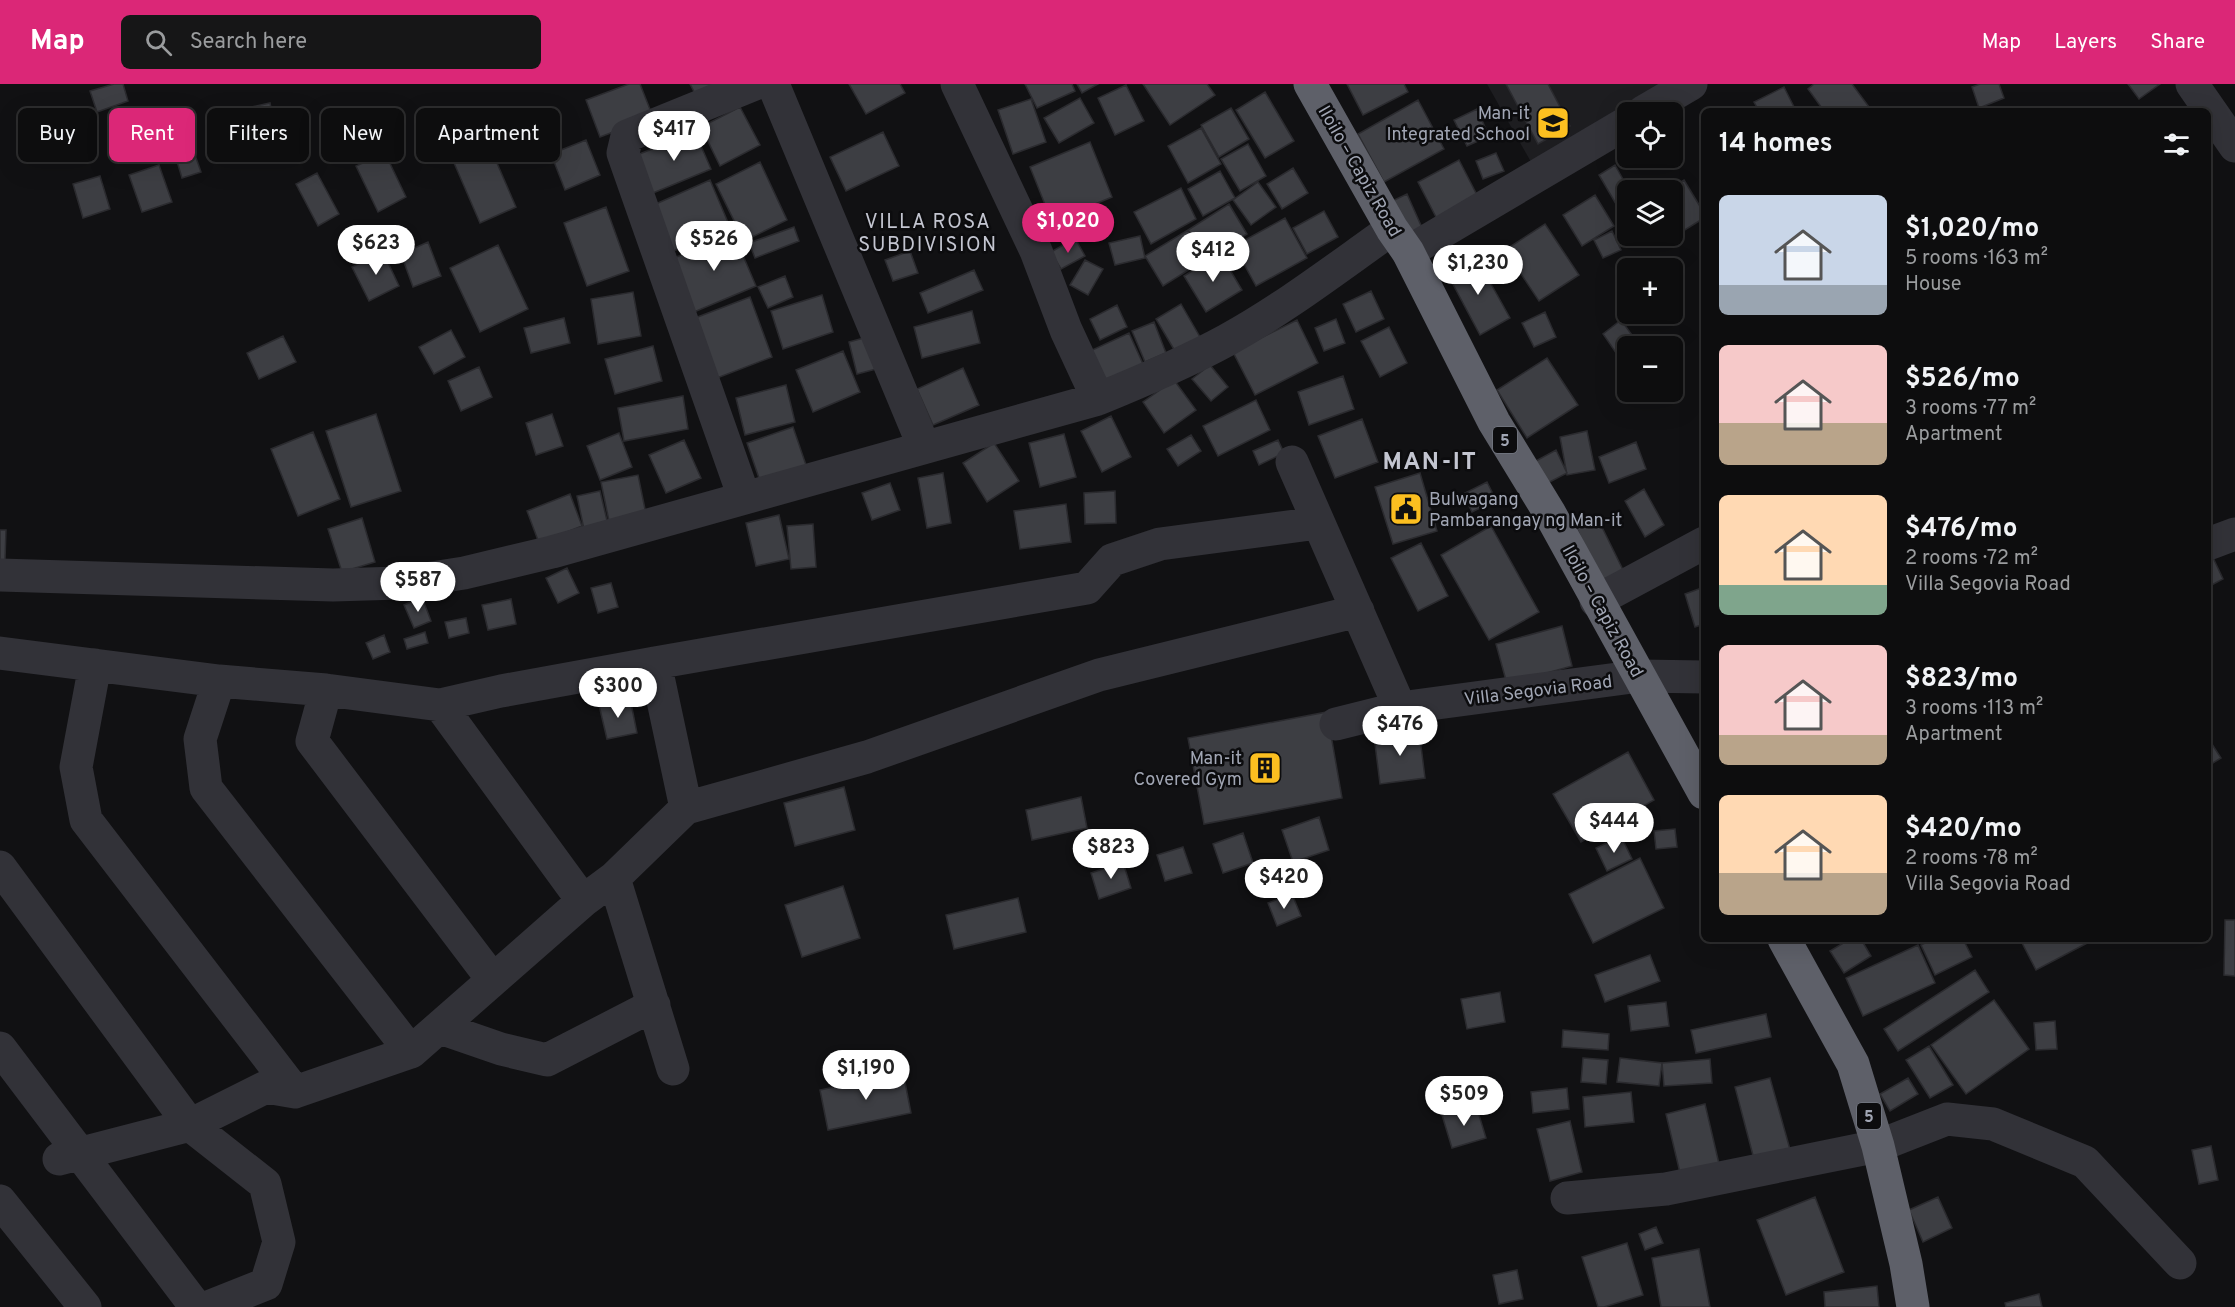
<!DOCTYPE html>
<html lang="en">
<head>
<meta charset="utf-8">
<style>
  :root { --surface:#0d0d0e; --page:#161617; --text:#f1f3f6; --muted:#9a9c9e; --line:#2d2d2e; --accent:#db2777 }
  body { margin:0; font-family:Overpass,sans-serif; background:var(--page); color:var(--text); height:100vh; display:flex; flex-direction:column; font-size:22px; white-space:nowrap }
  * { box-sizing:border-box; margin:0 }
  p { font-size:20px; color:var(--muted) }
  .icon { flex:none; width:33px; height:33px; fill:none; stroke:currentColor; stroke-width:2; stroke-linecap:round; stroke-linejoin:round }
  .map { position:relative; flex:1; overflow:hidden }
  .panel { position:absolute; left:1701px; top:24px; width:510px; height:834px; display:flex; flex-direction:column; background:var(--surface); border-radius:9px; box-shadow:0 6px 24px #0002,0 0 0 2px var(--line) }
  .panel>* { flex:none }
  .top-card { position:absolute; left:18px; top:24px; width:570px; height:54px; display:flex; gap:12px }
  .controls { position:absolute; left:1617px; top:18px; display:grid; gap:12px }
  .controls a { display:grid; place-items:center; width:66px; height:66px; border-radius:9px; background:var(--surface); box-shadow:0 6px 24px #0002,0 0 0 2px var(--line); font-size:30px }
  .price { position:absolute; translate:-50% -51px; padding:0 14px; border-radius:21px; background:#fff; color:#222; font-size:20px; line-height:39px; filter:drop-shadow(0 2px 3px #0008) }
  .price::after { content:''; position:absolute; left:50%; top:36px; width:18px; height:14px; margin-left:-9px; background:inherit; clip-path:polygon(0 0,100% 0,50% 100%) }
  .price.current { background:var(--accent); color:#fff }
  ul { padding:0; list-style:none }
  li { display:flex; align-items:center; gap:18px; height:150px; padding:0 18px }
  li span { display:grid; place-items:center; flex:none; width:168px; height:120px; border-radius:9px; color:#555 }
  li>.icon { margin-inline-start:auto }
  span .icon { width:72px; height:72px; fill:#fffc; stroke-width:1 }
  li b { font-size:26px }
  h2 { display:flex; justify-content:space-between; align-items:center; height:72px; padding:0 18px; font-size:26px }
  .chip { padding:0 21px; border-radius:9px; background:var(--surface); box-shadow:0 6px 24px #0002,0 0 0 2px var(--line); font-size:21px; line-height:54px }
  .chip.current { background:var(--accent); color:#fff }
  header { display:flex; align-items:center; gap:36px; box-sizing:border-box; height:84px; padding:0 30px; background:var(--accent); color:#fff }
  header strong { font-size:28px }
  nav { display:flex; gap:33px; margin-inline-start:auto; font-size:21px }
  .search { width:420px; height:54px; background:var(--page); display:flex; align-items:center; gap:15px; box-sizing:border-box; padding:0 21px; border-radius:9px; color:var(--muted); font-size:22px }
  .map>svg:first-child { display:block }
</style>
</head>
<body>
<header>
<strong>Map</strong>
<div class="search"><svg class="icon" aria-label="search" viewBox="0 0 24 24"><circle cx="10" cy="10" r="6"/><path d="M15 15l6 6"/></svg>Search here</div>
<nav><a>Map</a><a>Layers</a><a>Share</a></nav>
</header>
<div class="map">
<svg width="2235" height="1223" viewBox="0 0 2235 1223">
  <rect width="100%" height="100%" fill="#111113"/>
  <!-- built -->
  <path fill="#1d1d20" d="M1487 0H1661L1531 78Z"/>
  <!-- building -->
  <path fill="#3d3e43" stroke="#2b2b2f" stroke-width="1.5" d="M114 0H123L128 17 97 28 90 7Z
    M629 0H640L653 33 600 53 586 16Z
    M690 0H735L700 19Z
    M849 0H900L905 9 866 30Z
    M1025 0H1072L1075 7 1037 24Z
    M1077 0H1098L1082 9Z
    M1143 0H1207L1215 11 1170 41Z
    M1347 0H1404L1408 8 1363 31Z
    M1506 0H1548L1570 42 1538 60Z
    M1814 0H1852L1872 27H1824L1808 5Z
    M1980 0H1999L2004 14 1979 24 1972 3Z
    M2128 0H2160L2139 15Z
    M1126 1 1144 37 1115 51 1098 14Z
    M1784 3 1796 27H1759L1754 18Z
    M1265 8 1294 57 1265 74 1236 26Z
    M1080 14 1094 39 1059 59 1044 34Z
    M1031 15 1046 58 1013 70 998 26Z
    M1418 16 1444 65 1384 98 1358 50Z
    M270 19 277 53 245 60 237 26Z
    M740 23 760 61 720 82 701 43Z
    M1231 24 1249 55 1219 73 1201 41Z
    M1477 25 1489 52 1467 62 1454 36Z
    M1201 44 1221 80 1188 99 1168 62Z
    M695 48 711 85 653 109 637 71Z
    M883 48 899 82 846 107 830 73Z
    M487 56 516 123 480 139 451 72Z
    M586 56 600 91 565 106 551 70Z
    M1090 58 1112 113 1052 138 1030 83Z
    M1248 60 1266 92 1240 107 1221 75Z
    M194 68 201 88 182 94 176 74Z
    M385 69 406 113 378 128 356 82Z
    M1496 69 1504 87 1483 95 1476 77Z
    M1459 76 1478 113 1437 135 1418 98Z
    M760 78 787 136 744 157 716 100Z
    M159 81 172 118 142 128 129 91Z
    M1615 81 1629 106H1628V114L1616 120 1599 91Z
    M1293 84 1308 109 1282 125 1267 100Z
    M1220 87 1235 114 1203 132 1188 105Z
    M317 89 339 130 318 142 296 100Z
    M100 92 110 125 83 134 73 100Z
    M710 96 730 143 669 169 649 123Z
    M1684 96 1704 129V134L1672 154V106H1668Z
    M1258 98 1276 123 1251 141 1233 116Z
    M1181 104 1196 135 1151 160 1134 128Z
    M1407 110 1423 146 1408 153 1392 117Z
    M1595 111 1614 142 1582 162 1563 131Z
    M1229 120 1247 150 1207 175 1188 146Z
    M606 123 629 187 587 202 564 139Z
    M1324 127 1338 153 1307 170 1293 144Z
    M1285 134 1307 174 1256 202 1234 162Z
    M1545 140 1579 191 1539 217 1505 166Z
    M794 143 799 157 755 174 749 159Z
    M1188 146 1206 175 1163 202 1145 172Z
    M1612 147 1621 166 1603 174 1594 156Z
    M733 148 756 202 694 228 672 175Z
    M1140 152 1145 174 1115 181 1109 159Z
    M1075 154 1085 172 1061 185 1051 168Z
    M428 158 441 192 413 203 401 170Z
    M498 161 528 225 480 248 450 184Z
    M910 167 918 189 893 197 885 176Z
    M383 168 399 202 369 217 352 183Z
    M1220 169 1242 206 1206 228 1184 192Z
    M1476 173 1510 234 1480 251 1447 189Z
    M1085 176 1103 185 1088 211 1070 201Z
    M1662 177 1666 184H1649Z
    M974 186 983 206 928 229 920 209Z
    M785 192 793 213 768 224 758 203Z
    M1371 207 1384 235 1356 248 1343 220Z
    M633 208 641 252 598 260 591 215Z
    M822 211 833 248 783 265 771 227Z
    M750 213 772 273 717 294 695 234Z
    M1181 220 1204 260 1179 274 1156 235Z
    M1117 221 1127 243 1100 256 1090 235Z
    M972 227 980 259 922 274 914 243Z
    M1545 228 1556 253 1534 263 1522 239Z
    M564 234 570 259 531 269 524 244Z
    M1336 235 1345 259 1324 267 1315 244Z
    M1297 236 1318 279 1255 311 1233 268Z
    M1621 236 1640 262H1628V271L1621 276 1603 250Z
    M1154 238 1166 269 1145 278 1132 247Z
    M1389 243 1407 279 1380 293 1361 257Z
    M451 246 465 273 434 290 419 263Z
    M1129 249 1143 280 1105 298 1090 267Z
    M283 252 296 278 259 295 247 269Z
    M871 252 880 284 857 290 849 258Z
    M653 262 662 297 615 310 605 275Z
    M843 267 860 308 813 328 796 286Z
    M1547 274 1578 321 1527 354 1497 306Z
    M1210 281 1228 303 1211 317 1192 295Z
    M479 283 492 313 461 327 448 297Z
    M963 284 979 321 933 341 917 305Z
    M1343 292 1354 325 1309 341 1298 308Z
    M1174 296 1196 326 1164 349 1143 318Z
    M786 301 795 338 745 351 736 314Z
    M683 312 688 345 624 357 618 324Z
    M1256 316 1270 346 1218 372 1203 342Z
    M376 330 401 407 351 423 326 347Z
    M552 330 563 362 536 371 526 339Z
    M1111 332 1131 373 1102 388 1081 347Z
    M1362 335 1378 378 1335 394 1318 352Z
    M793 343 806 381 760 397 747 359Z
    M1587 347 1595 386 1567 391 1560 353Z
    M313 348 340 415 298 432 271 365Z
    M619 349 632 383 600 396 587 362Z
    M1064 350 1076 393 1040 403 1029 359Z
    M1191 351 1201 367 1178 382 1167 365Z
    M684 356 701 394 666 409 649 371Z
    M1278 356 1284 369 1259 381 1253 367Z
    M1636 358 1646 385 1609 399 1599 373Z
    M994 359 1019 397 987 418 963 379Z
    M1556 366 1567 389 1544 401 1532 379Z
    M943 389 951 439 927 444 918 394Z
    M1420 389 1437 447 1393 460 1375 403Z
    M638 391 646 430 609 437 601 398Z
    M1487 398 1496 416 1472 428 1463 410Z
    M890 399 900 426 872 436 862 409Z
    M1644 405 1664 441 1645 453 1625 417Z
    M600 407 609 445 585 450 577 412Z
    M1115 407 1116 439 1085 440 1084 409Z
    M570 410 582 442 539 459 527 427Z
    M1066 420 1071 458 1020 465 1014 427Z
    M779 431 789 475 756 482 746 439Z
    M1597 433 1625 490 1603 501 1576 443Z
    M362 434 375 478 342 488 328 445Z
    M813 440 816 483 791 485 787 442Z
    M1491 442 1539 528 1489 556 1441 471Z
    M0 446H6L5 476H0Z
    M1421 459 1448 512 1418 527 1391 474Z
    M2209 465 2223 495 2208 503V466Z
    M567 484 579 509 558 519 546 494Z
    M611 499 618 523 598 529 591 504Z
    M1704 503V540L1695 543 1685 510Z
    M422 513 431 537 414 544 404 521Z
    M511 515 516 540 488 546 482 521Z
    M466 534 469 549 449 554 445 538Z
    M1562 542 1572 582 1507 600 1496 560Z
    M425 548 428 559 407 565 404 555Z
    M384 551 390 568 373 575 366 559Z
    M630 614 637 649 607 655 599 621Z
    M1327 628 1342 714 1204 740 1188 654Z
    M1419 646 1425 694 1380 700 1374 652Z
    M2208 654 2221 674 2208 682Z
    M1628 668 1654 716 1581 758 1553 710Z
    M844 703 855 746 795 762 784 719Z
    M1081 713 1087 744 1032 756 1026 726Z
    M1319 733 1329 766 1293 778 1282 746Z
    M1675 745 1677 763 1656 765 1654 747Z
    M1243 749 1253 779 1223 789 1213 760Z
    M1621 752 1632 775 1607 787 1596 764Z
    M1183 763 1192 789 1165 797 1157 771Z
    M1640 774 1664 824 1593 859 1569 810Z
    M1123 778 1131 804 1099 815 1091 789Z
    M843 802 860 854 802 873 785 821Z
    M1292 810 1301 832 1277 842 1268 819Z
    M1018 814 1026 848 954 865 946 831Z
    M2225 836H2235V892L2224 891Z
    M1850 855H1861L1871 872 1844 889 1830 867Z
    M1933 855H1963L1972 873 1935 891 1921 861Z
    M2020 855H2092L2093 856 2036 886Z
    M1918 861 1935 899 1863 932 1846 894Z
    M1650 871 1660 897 1605 918 1595 891Z
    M1975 886 1989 908 1898 967 1884 945Z
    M1500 908 1505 938 1467 945 1461 915Z
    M1994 916 2029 965 1966 1010 1931 961Z
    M1666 918 1669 942 1631 947 1628 922Z
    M1766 930 1771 953 1696 969 1691 946Z
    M2055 937 2057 965 2036 966 2034 939Z
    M1563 946 1609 950 1608 966 1562 963Z
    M1929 962 1953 1001 1930 1014 1906 976Z
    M1583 974 1608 976 1606 1000 1581 998Z
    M1620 974 1662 979 1659 1002 1617 998Z
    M1710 975 1712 999 1664 1002 1662 979Z
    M903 988 911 1029 828 1046 820 1006Z
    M1770 994 1791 1069 1755 1079 1735 1003Z
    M1908 994 1918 1010 1890 1027 1880 1010Z
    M1567 1004 1569 1025 1533 1029 1531 1008Z
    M1631 1008 1634 1038 1585 1043 1583 1013Z
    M1705 1020 1720 1084 1681 1093 1666 1030Z
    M1476 1021 1486 1054 1452 1064 1442 1031Z
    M1570 1037 1582 1088 1550 1097 1537 1045Z
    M2211 1062 2218 1096 2199 1100 2192 1066Z
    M1815 1113 1844 1188 1786 1211 1757 1136Z
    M1938 1113 1952 1144 1923 1158 1909 1126Z
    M1656 1143 1663 1159 1645 1166 1639 1150Z
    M1627 1159 1643 1211 1604 1223H1598L1582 1173Z
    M1699 1165 1710 1223H1661L1652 1174Z
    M1517 1186 1523 1215 1499 1220 1493 1191Z
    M1877 1202 1879 1223H1825L1824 1208Z
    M2039 1210 2042 1223H2006L2005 1219Z"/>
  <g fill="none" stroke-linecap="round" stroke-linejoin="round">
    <!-- minor -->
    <path stroke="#323238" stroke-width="33" d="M773 0 924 363
      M957 0 1036 167 1066 246 1098 315
      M2192 0 2235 62
      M1643 28 1691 0
      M1408 168 1628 38
      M1292 378 1400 624
      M744 413 623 69 627 52 755 0
      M2208 460 2235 450
      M0 491 333 501 400 499 464 489 552 468 1098 315C1142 297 1185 279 1227 256 1285 224 1338 183 1392 145
      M1596 517 1704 459
      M0 569 219 597 326 606 440 621 501 607 655 579 1087 504 1112 476 1160 460 1318 439
      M655 579 686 724
      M95 581 76 683 86 736 295 1008
      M219 597 200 655 206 704 411 968
      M326 606 312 657 493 896
      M440 621 583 817
      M1336 640 1400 624 1640 592 1704 593
      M0 783 190 1041 265 1100 279 1158 266 1200 208 1223
      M614 794 673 985
      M440 944 501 965 547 976 654 921
      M0 964 196 1223
      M59 1075 190 1041 266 1003 295 1008 411 968 583 817 614 794 686 724 867 673 1099 591 1358 527
      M1567 1114 1666 1105 1878 1062 1947 1035 1993 1040 2085 1078 2180 1179
      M0 1117 85 1223"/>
    <!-- highway -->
    <path stroke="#5e6069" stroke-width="33" d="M1310 0 1392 145 1408 168 1494 338 1549 428 1704 709
      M1784 855 1853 980 1878 1062 1906 1180 1913 1223"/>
  </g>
  <!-- icons -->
  <defs>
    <g id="school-square" transform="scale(1.725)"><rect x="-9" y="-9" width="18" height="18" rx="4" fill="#fcbf20" stroke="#0c0c0e"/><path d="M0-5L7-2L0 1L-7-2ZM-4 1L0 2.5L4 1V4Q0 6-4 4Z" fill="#111"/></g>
    <g id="civic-square" transform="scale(1.725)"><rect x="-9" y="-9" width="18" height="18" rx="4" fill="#fcbf20" stroke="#0c0c0e"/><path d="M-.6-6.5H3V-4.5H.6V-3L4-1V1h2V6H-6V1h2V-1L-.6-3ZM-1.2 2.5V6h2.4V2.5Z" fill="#111"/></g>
    <g id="building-square" transform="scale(1.725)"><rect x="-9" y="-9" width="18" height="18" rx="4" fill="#fcbf20" stroke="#0c0c0e"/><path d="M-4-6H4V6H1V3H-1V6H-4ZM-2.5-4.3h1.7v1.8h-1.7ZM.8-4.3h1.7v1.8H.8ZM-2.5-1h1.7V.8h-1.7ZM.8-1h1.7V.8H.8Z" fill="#111"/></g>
  </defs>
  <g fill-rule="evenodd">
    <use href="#school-square" x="1553" y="39"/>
    <use href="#civic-square" x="1406" y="425"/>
    <use href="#building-square" x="1265" y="684"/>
  </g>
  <g text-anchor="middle" stroke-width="5" stroke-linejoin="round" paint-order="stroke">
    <!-- shield labels -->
    <g fill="#0c0c0e" stroke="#747882" stroke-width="1.5">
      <rect x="1493" y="343" width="24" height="26" rx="4.5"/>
      <rect x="1857" y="1019" width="24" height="26" rx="4.5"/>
    </g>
    <g font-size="16" font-weight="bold" fill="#a1a6b4">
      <text x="1505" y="362">5</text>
      <text x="1869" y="1038">5</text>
    </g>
    <!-- poi labels -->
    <g font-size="18" fill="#a1a6b4" stroke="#0c0c0e" text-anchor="end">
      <text x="1530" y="35">Man-it<tspan x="1530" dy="21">Integrated School</tspan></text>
      <text x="1429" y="421" text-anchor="start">Bulwagang<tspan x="1429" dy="21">Pambarangay ng Man-it</tspan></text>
      <text x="1242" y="680">Man-it<tspan x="1242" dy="21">Covered Gym</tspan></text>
    </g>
    <!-- street labels -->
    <g font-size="18" fill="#a1a6b4" stroke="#0c0c0e">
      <text transform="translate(1360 87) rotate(60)" y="6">Iloilo – Capiz Road</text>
      <text transform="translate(1603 527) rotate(61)" y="6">Iloilo – Capiz Road</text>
      <text transform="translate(1538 606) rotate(-7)" y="6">Villa Segovia Road</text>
    </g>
    <!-- neighbourhood labels -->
    <g font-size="20" letter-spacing="1.5" fill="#c3c5d0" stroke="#0c0c0e">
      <text x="928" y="144">VILLA ROSA<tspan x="928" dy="23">SUBDIVISION</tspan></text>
    </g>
    <!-- district labels -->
    <g font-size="24" font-weight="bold" letter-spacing="1.5" fill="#c3c5d0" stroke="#0c0c0e">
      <text x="1430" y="385">MAN-IT</text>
    </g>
  </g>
</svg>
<div class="controls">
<a><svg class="icon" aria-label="locate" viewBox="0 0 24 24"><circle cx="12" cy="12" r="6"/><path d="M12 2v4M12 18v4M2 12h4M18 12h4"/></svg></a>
<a><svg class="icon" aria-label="layers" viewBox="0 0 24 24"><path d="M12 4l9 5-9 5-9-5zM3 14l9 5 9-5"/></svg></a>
<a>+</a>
<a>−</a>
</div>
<b class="price" style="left:674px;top:78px">$417</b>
<b class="price current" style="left:1068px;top:170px">$1,020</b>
<b class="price" style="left:714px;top:188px">$526</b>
<b class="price" style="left:376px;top:192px">$623</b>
<b class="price" style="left:1213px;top:199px">$412</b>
<b class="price" style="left:1478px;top:212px">$1,230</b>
<b class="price" style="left:418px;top:529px">$587</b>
<b class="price" style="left:618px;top:635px">$300</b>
<b class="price" style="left:1400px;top:673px">$476</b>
<b class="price" style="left:1614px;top:770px">$444</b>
<b class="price" style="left:1111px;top:796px">$823</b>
<b class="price" style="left:1284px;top:826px">$420</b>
<b class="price" style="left:866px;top:1017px">$1,190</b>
<b class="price" style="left:1464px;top:1043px">$509</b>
<div class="top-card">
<a class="chip">Buy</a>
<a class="chip current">Rent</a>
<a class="chip">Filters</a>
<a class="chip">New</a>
<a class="chip">Apartment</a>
</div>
<section class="panel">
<h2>14 homes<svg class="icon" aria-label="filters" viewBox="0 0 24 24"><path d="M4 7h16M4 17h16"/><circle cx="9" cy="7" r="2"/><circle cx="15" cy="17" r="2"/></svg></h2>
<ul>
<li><span style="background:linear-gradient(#c9d6e8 75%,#9aa5b1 0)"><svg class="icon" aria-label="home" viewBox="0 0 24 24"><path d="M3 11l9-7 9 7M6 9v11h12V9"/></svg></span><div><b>$1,020/mo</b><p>5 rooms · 163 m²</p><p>House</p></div></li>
<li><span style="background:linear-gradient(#f6c9c9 65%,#b9a48a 0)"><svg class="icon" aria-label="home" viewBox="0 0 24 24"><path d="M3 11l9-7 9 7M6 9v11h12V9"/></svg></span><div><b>$526/mo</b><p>3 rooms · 77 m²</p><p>Apartment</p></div></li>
<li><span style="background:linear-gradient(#ffd9b3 75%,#7fa58c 0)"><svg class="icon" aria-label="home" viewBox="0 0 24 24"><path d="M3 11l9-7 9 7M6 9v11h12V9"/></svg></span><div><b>$476/mo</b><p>2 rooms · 72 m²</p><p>Villa Segovia Road</p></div></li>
<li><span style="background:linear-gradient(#f6c9c9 75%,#b9a48a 0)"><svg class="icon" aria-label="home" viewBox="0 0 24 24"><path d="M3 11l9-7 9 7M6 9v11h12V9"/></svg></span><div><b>$823/mo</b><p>3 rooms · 113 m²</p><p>Apartment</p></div></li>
<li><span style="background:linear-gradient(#ffd9b3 65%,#b9a48a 0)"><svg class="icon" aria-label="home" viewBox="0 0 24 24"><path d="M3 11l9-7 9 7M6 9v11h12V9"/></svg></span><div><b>$420/mo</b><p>2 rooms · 78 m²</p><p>Villa Segovia Road</p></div></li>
</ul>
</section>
</div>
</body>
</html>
